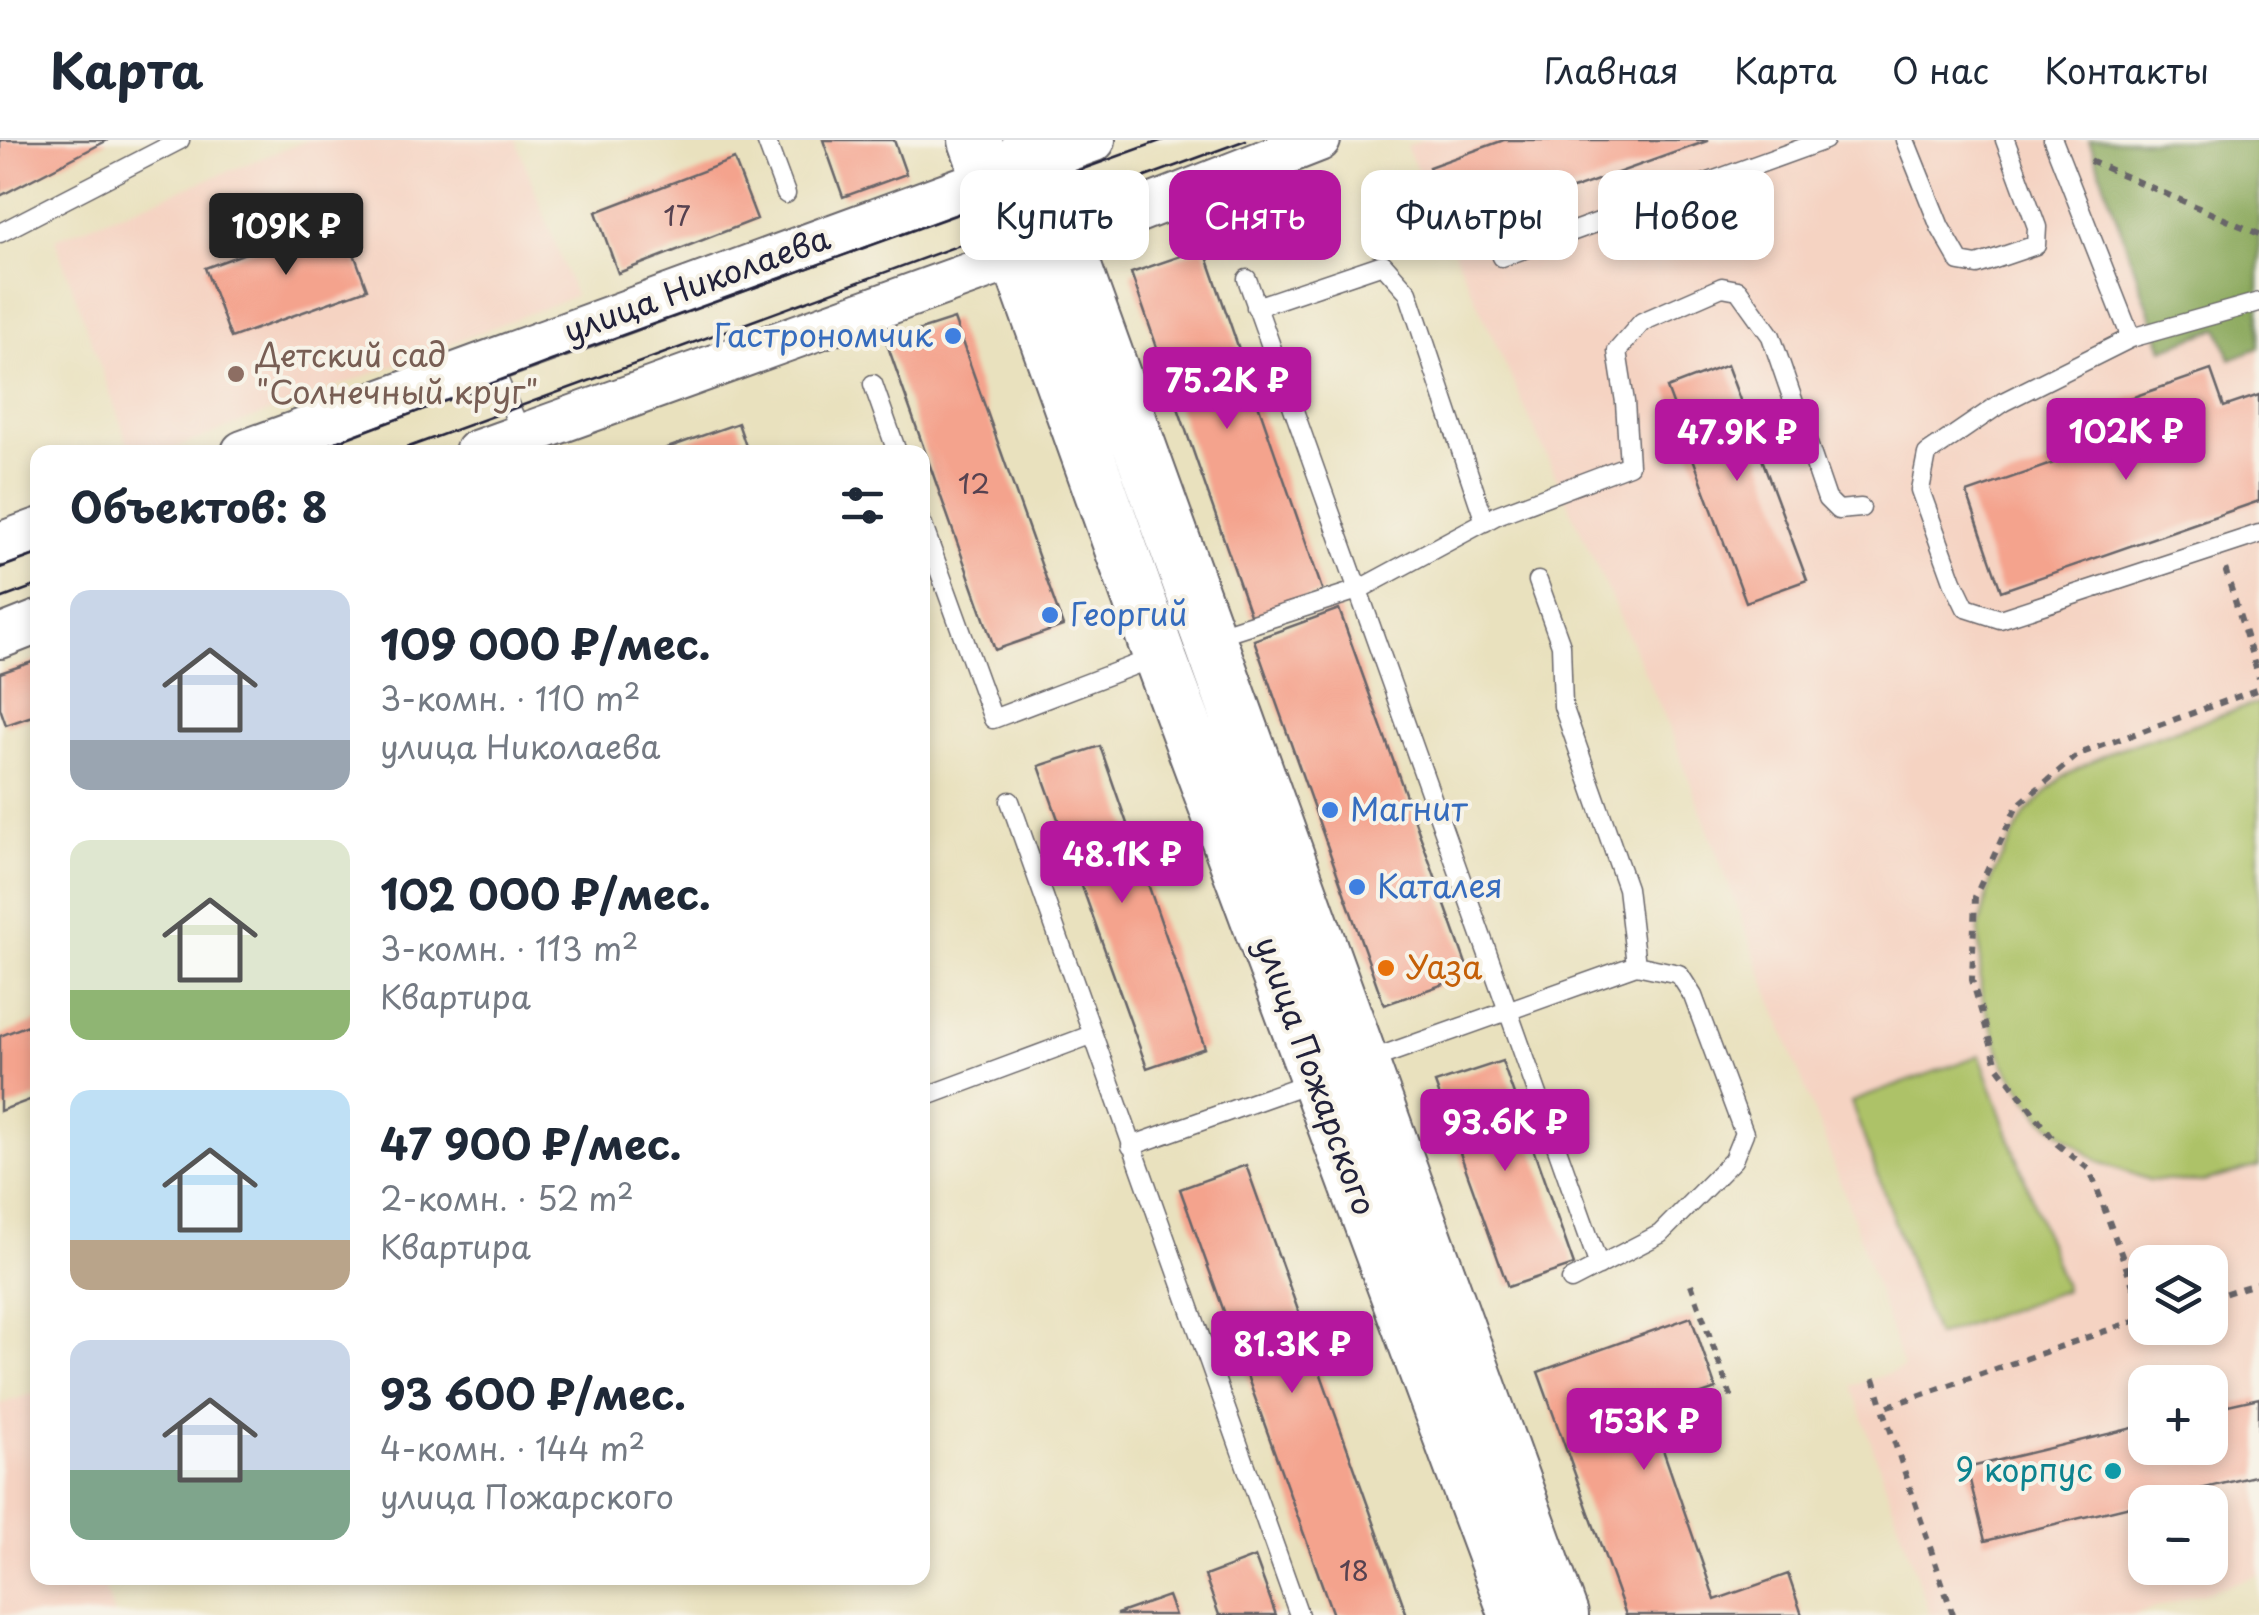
<!DOCTYPE html>
<html lang="ru">
<head>
<meta charset="utf-8">
<style>
  :root { --surface:#fff; --page:#f2f2f3; --text:#1f2937; --muted:#747a83; --line:#e0e1e3; --accent:#b5179e }
  body { margin:0; font-family:"Playpen Sans",sans-serif; background:var(--page); color:var(--text); height:100vh; display:flex; flex-direction:column; font-size:38px; white-space:nowrap }
  * { box-sizing:border-box; margin:0 }
  p { font-size:32px; color:var(--muted) }
  .icon { flex:none; width:55px; height:55px; fill:none; stroke:currentColor; stroke-width:2; stroke-linecap:round; stroke-linejoin:round }
  .map { position:relative; flex:1; overflow:hidden }
  .side { position:absolute; left:30px; top:305px; width:900px; height:1140px; display:flex; flex-direction:column; background:var(--surface); border-radius:20px; box-shadow:0 5px 15px #0003 }
  .side>* { flex:none }
  .hud { position:absolute; left:960px; top:30px; width:950px; height:90px; display:flex; gap:20px }
  .controls { position:absolute; left:2128px; top:1105px; display:grid; gap:20px }
  .controls a { display:grid; place-items:center; width:100px; height:100px; border-radius:20px; background:var(--surface); box-shadow:0 5px 15px #0003; font-size:50px }
  .price { position:absolute; translate:-50% -85px; padding:0 22px; border-radius:10px; background:var(--accent); color:#fff; font-size:32px; line-height:65px; filter:drop-shadow(0 2px 5px #0008) }
  .price::after { content:''; position:absolute; left:50%; top:60px; width:30px; height:22px; margin-left:-15px; background:inherit; clip-path:polygon(0 0,100% 0,50% 100%) }
  .price.active { background:#222; color:#fff }
  ul { padding:0; list-style:none }
  li { display:flex; align-items:center; gap:30px; height:250px; padding:0 40px }
  li span { display:grid; place-items:center; flex:none; width:280px; height:200px; border-radius:20px; color:#555 }
  li>.icon { margin-inline-start:auto }
  span .icon { width:120px; height:120px; fill:#fffc; stroke-width:1 }
  li b { font-size:42px }
  h2 { display:flex; justify-content:space-between; align-items:center; height:120px; padding:0 40px; font-size:42px }
  .tag { padding:0 35px; border-radius:20px; background:var(--surface); box-shadow:0 5px 15px #0003; font-size:35px; line-height:90px }
  .tag.active { background:var(--accent); color:#fff }
  header { display:flex; align-items:center; gap:60px; box-sizing:border-box; height:140px; padding:0 50px; background:var(--surface); border-bottom:2px solid var(--line) }
  header strong { font-size:48px }
  nav { display:flex; gap:55px; margin-inline-start:auto; font-size:35px }
  .map>svg:first-child { display:block }
</style>
</head>
<body>
<header>
<strong>Карта</strong>
<nav><a>Главная</a><a>Карта</a><a>О нас</a><a>Контакты</a></nav>
</header>
<div class="map">
<svg width="2259" height="1475" viewBox="0 0 2259 1475">
  <rect width="100%" height="100%" fill="#f7f3e8"/>
  <filter id="ink" filterUnits="userSpaceOnUse"><feTurbulence type="fractalNoise" baseFrequency=".01" numOctaves="2"/><feDisplacementMap in="SourceGraphic" scale="20" xChannelSelector="R" yChannelSelector="G"/><feConvolveMatrix kernelMatrix="1 2 1 2 8 2 1 2 1" color-interpolation-filters="sRGB"/></filter>
  <filter id="wash" filterUnits="userSpaceOnUse"><feTurbulence type="fractalNoise" baseFrequency=".0048" numOctaves="4" result="noise"/><feDisplacementMap in="SourceGraphic" scale="40" xChannelSelector="R" yChannelSelector="G"/><feGaussianBlur stdDeviation="2.25" result="paint"/><feColorMatrix in="noise" values="0 0 0 0 0 0 0 0 0 0 0 0 0 0 0 0 0 1.4 0 .05"/><feComposite in="paint" operator="in"/></filter>
  <g filter="url(#wash)">
    <rect width="100%" height="100%" fill="#e9e1be"/>
    <!-- built -->
    <path fill="#f5d3c2" fill-rule="evenodd" d="M308 0H516L575 156 165 312H131L55 99Z
      M1422 0H2259V1435L2134 1475H1930L1852 1246 1903 1228 1847 1060 1669 586 1406 6ZM2145 1122H2210V1188H2145ZM2145 1242H2210V1308H2145ZM2145 1362H2210V1428H2145Z
      M34 1253 38 1264V1438H101L114 1475H0V1264Z"/>
    <!-- green -->
    <path fill="#adc267" stroke="#687251" stroke-width="2.5" d="M2259 563V1026L2203 1042 2149 1040 2099 1022 2043 979 2004 924 1981 854 1979 788 1992 736 2026 673 2062 637 2114 610Z
      M1980 915 2065 1150 1936 1196 1851 962Z"/>
    <!-- forest -->
    <path fill="#8aa85c" stroke="#56654c" stroke-width="2.5" d="M2089 0H2259V208L2230 219 2219 188 2163 209Z"/>
    <g id="blocks">
      <!-- building -->
      <path fill="#f4a38d" d="M0 0H108L0 56Z
        M823 0H894L906 34 843 57Z
        M1504 0H1707V1L1452 92 1429 27Z
        M734 19 757 79 618 133 596 72Z
        M341 78 367 149 231 198 205 128Z
        M1204 108 1323 452 1251 477 1131 133Z
        M954 179 1063 486 995 510 886 201Z
        M1727 225 1807 440 1746 462 1667 248Z
        M2211 230 2224 267 2259 255V361L2001 451 1967 353 2123 299 2110 265Z
        M738 283 748 312H656Z
        M1339 469 1470 835 1384 865 1254 500Z
        M38 520V574L6 585 0 568V533Z
        M1100 606 1205 908 1147 928 1039 626Z
        M38 881V957L0 971V896Z
        M1502 921 1574 1125 1508 1147 1435 943Z
        M1246 1025 1367 1363 1407 1475H1333L1180 1049Z
        M1691 1177 1716 1249 1650 1272 1715 1460 1788 1434 1802 1475H1626L1538 1232Z
        M2259 1258V1335L1985 1401 1967 1328 2145 1285V1308H2210V1269Z
        M1255 1417 1276 1475H1219L1205 1436Z
        M1168 1456 1175 1475H1117V1474Z"/>
    </g>
  </g>
  <g filter="url(#ink)">
    <use href="#blocks" fill-opacity="0" stroke="#686569" stroke-width="2.5"/>
    <g fill="none" stroke-linecap="round" stroke-linejoin="round">
      <!-- service casing -->
      <g stroke="#686569" stroke-width="21">
        <path id="service" d="M766 0 786 54
          M1905 0 1940 87 1960 122 1977 125 2036 105 2037 87 2005 0
          M2053 0 2131 198
          M0 93 180 0
          M1502 117 1825 0
          M2259 162 2131 198 2003 262 1927 314 1920 350 1953 441 1966 468 2000 479 2259 394
          M1256 167 1383 124 1408 152 1485 382
          M491 222 522 294
          M873 244 897 312
          M922 383 993 579 1153 518
          M1538 441 1561 505 1563 566 1627 748 1636 825
          M1212 497 1358 450 1247 139
          M1010 661 1299 1475
          M1367 921 1636 825 1679 834 1693 856 1744 993 1733 1020 1660 1094 1571 1140
          M922 958 1091 895
          M1131 1006 1314 941
          M1599 1126 1358 450 1497 375 1629 325 1625 262 1617 211 1642 182 1722 147 1738 150 1771 196 1827 359 1838 370 1861 368"/>
      </g>
      <!-- tertiary casing -->
      <g stroke="#686569" stroke-width="46">
        <path id="tertiary" d="M243 312 1094 0
          M476 312 1064 100 1319 0
          M0 404 38 390
          M0 497 38 482"/>
      </g>
      <!-- primary casing -->
      <g stroke="#686569" stroke-width="56">
        <path id="primary" d="M975 0 1159 515 1516 1475
          M1029 0 1562 1475"/>
      </g>
      <!-- path -->
      <path stroke="#686569" stroke-width="6" stroke-dasharray="8 8" stroke-linecap="butt" d="M2090 21 2259 94
        M2229 431 2226 432 2259 538
        M1691 1144 1732 1259
        M2210 1158 2259 1143
        M2145 1178 2090 1030 2057 1004 1997 925 1972 840 1975 757 2017 666 2079 614 2259 549
        M1874 1238 1883 1268
        M1953 1475 1883 1268 2143 1178"/>
      <!-- service -->
      <use href="#service" stroke="#fff" stroke-width="18"/>
      <!-- tertiary -->
      <use href="#tertiary" stroke="#fff" stroke-width="42"/>
      <!-- primary -->
      <use href="#primary" stroke="#fff" stroke-width="52"/>
      <!-- tram -->
      <path stroke="#22223b" stroke-width="2.5" d="M310 312 551 221 1163 0
        M395 312 1246 0
        M0 428 38 414
        M0 459 38 445"/>
    </g>
  </g>
  <!-- markers -->
  <g fill="#3f7fe0" stroke="#f7f3e8" stroke-width="4">
    <circle cx="953" cy="196" r="10"/>
    <circle cx="1050" cy="475" r="10"/>
    <circle cx="1330" cy="670" r="10"/>
    <circle cx="1357" cy="747" r="10"/>
  </g>
  <circle fill="#8d6e63" stroke="#f7f3e8" stroke-width="4" cx="236" cy="234" r="10"/>
  <circle fill="#e8710a" stroke="#f7f3e8" stroke-width="4" cx="1386" cy="828" r="10"/>
  <circle fill="#0f9aa8" stroke="#f7f3e8" stroke-width="4" cx="2113" cy="1331" r="10"/>
  <g text-anchor="middle" stroke-width="8" stroke-linejoin="round" paint-order="stroke">
    <!-- number labels -->
    <g font-size="28" fill="#564250">
      <text x="677" y="86">17</text>
      <text x="974" y="354">12</text>
      <text x="1354" y="1441">18</text>
    </g>
    <!-- street labels -->
    <g font-size="32" fill="#22223b" stroke="#f7f3e8">
      <text transform="translate(697 145) rotate(-20)" y="11">улица Николаева</text>
      <text transform="translate(1315 936) rotate(70)" y="11">улица Пожарского</text>
    </g>
    <!-- shop labels -->
    <g font-size="32" fill="#366cbe" stroke="#f7f3e8" text-anchor="start">
      <text x="933" y="207" text-anchor="end">Гастрономчик</text>
      <text x="1070" y="486">Георгий</text>
      <text x="1350" y="681">Магнит</text>
      <text x="1377" y="758">Каталея</text>
    </g>
    <!-- education labels -->
    <g font-size="32" fill="#785e54" stroke="#f7f3e8" text-anchor="start">
      <text x="256" y="227">Детский сад<tspan x="256" dy="37">"Солнечный круг"</tspan></text>
    </g>
    <!-- food labels -->
    <g font-size="32" fill="#c56008" stroke="#f7f3e8" text-anchor="start">
      <text x="1406" y="839">Уаза</text>
    </g>
    <!-- culture labels -->
    <g font-size="32" fill="#0d838f" stroke="#f7f3e8" text-anchor="end">
      <text x="2093" y="1342">9 корпус</text>
    </g>
  </g>
</svg>
<div class="controls">
<a><svg class="icon" aria-label="layers" viewBox="0 0 24 24"><path d="M12 4l9 5-9 5-9-5zM3 14l9 5 9-5"/></svg></a>
<a>+</a>
<a>−</a>
</div>
<b class="price active" style="left:286px;top:138px">109K ₽</b>
<b class="price" style="left:1227px;top:292px">75.2K ₽</b>
<b class="price" style="left:2126px;top:343px">102K ₽</b>
<b class="price" style="left:1737px;top:344px">47.9K ₽</b>
<b class="price" style="left:1122px;top:766px">48.1K ₽</b>
<b class="price" style="left:1505px;top:1034px">93.6K ₽</b>
<b class="price" style="left:1292px;top:1256px">81.3K ₽</b>
<b class="price" style="left:1644px;top:1333px">153K ₽</b>
<div class="hud">
<a class="tag">Купить</a>
<a class="tag active">Снять</a>
<a class="tag">Фильтры</a>
<a class="tag">Новое</a>
</div>
<section class="side">
<h2>Объектов: 8<svg class="icon" aria-label="filters" viewBox="0 0 24 24"><path d="M4 7h16M4 17h16"/><circle cx="9" cy="7" r="2"/><circle cx="15" cy="17" r="2"/></svg></h2>
<ul>
<li><span style="background:linear-gradient(#c9d6e8 75%,#9aa5b1 0)"><svg class="icon" aria-label="home" viewBox="0 0 24 24"><path d="M3 11l9-7 9 7M6 9v11h12V9"/></svg></span><div><b>109 000 ₽/мес.</b><p>3-комн. · 110 m²</p><p>улица Николаева</p></div></li>
<li><span style="background:linear-gradient(#dfe7d0 75%,#8fb573 0)"><svg class="icon" aria-label="home" viewBox="0 0 24 24"><path d="M3 11l9-7 9 7M6 9v11h12V9"/></svg></span><div><b>102 000 ₽/мес.</b><p>3-комн. · 113 m²</p><p>Квартира</p></div></li>
<li><span style="background:linear-gradient(#bfe0f5 75%,#b9a48a 0)"><svg class="icon" aria-label="home" viewBox="0 0 24 24"><path d="M3 11l9-7 9 7M6 9v11h12V9"/></svg></span><div><b>47 900 ₽/мес.</b><p>2-комн. · 52 m²</p><p>Квартира</p></div></li>
<li><span style="background:linear-gradient(#c9d6e8 65%,#7fa58c 0)"><svg class="icon" aria-label="home" viewBox="0 0 24 24"><path d="M3 11l9-7 9 7M6 9v11h12V9"/></svg></span><div><b>93 600 ₽/мес.</b><p>4-комн. · 144 m²</p><p>улица Пожарского</p></div></li>
</ul>
</section>
</div>
</body>
</html>
